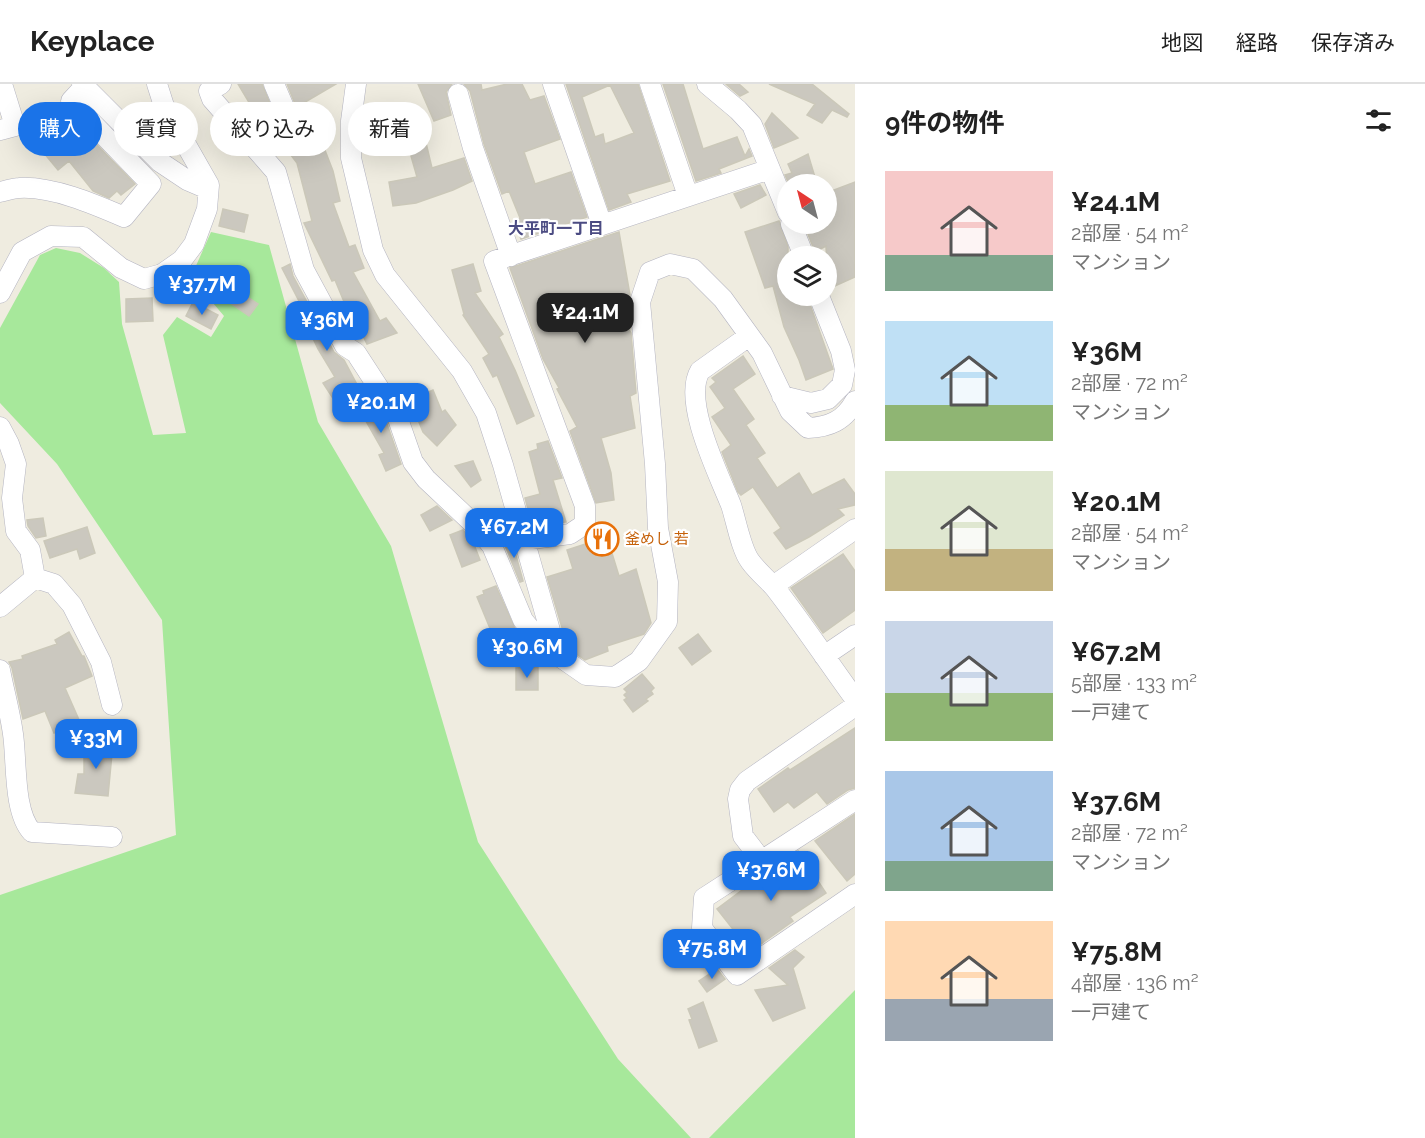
<!DOCTYPE html>
<html lang="ja">
<head>
<meta charset="utf-8">
<style>
  :root { --surface:#fff; --page:#f6f6f6; --text:#222; --muted:#767676; --line:#e0e0e0; --accent:#1a73e8 }
  body { margin:0; font-family:Raleway,"Noto Sans JP",sans-serif; background:var(--page); color:var(--text); height:100vh; display:flex; flex-direction:column; font-size:22px; white-space:nowrap }
  * { box-sizing:border-box; margin:0 }
  p { font-size:20px; color:var(--muted) }
  .icon { flex:none; width:33px; height:33px; fill:none; stroke:currentColor; stroke-width:2; stroke-linecap:round; stroke-linejoin:round }
  .map { position:relative; flex:1; overflow:hidden }
  .sheet { display:flex; flex-direction:column; background:var(--surface); width:570px }
  .sheet>* { flex:none }
  .hud { position:absolute; left:18px; top:18px; width:570px; height:54px; display:flex; gap:12px }
  .needle { width:39px; rotate:324deg }
  .fabs { position:absolute; left:777px; top:90px; display:grid; gap:12px }
  .fabs a { display:grid; place-items:center; width:60px; height:60px; border-radius:50%; background:var(--surface); box-shadow:0 6px 24px #0002; font-size:30px }
  .price { position:absolute; translate:-50% -51px; padding:0 14px; border-radius:12px; background:var(--accent); color:#fff; font-size:20px; line-height:39px; filter:drop-shadow(0 2px 3px #0008) }
  .price::after { content:''; position:absolute; left:50%; top:36px; width:18px; height:14px; margin-left:-9px; background:inherit; clip-path:polygon(0 0,100% 0,50% 100%) }
  .price.on { background:#222; color:#fff }
  ul { padding:0; list-style:none }
  li { display:flex; align-items:center; gap:18px; height:150px; padding:0 30px }
  li span { display:grid; place-items:center; flex:none; width:168px; height:120px; border-radius:0px; color:#555 }
  li>.icon { margin-inline-start:auto }
  span .icon { width:72px; height:72px; fill:#fffc; stroke-width:1 }
  li b { font-size:26px }
  h2 { display:flex; justify-content:space-between; align-items:center; height:72px; padding:0 30px; font-size:26px }
  .pill { padding:0 21px; border-radius:27px; background:var(--surface); box-shadow:0 6px 24px #0002; font-size:21px; line-height:54px }
  .pill.on { background:var(--accent); color:#fff }
  header { display:flex; align-items:center; gap:36px; box-sizing:border-box; height:84px; padding:0 30px; background:var(--surface); border-bottom:2px solid var(--line) }
  header strong { font-size:28px }
  nav { display:flex; gap:33px; margin-inline-start:auto; font-size:21px }
  main { display:flex; flex:1; min-height:0 }
  .map>svg:first-child { display:block }
</style>
</head>
<body>
<header>
<strong>Keyplace</strong>
<nav><a>地図</a><a>経路</a><a>保存済み</a></nav>
</header>
<main>
<div class="map">
<svg width="855" height="1054" viewBox="0 0 855 1054">
  <rect width="100%" height="100%" fill="#efece0"/>
  <!-- green -->
  <path fill="#a7e89b" d="M211 148 269 161 318 338 391 462 478 758 618 975 691 1054H0V811L176 751 162 536 57 380 0 319V244L40 171 56 164 80 169 104 184 119 198 122 240 153 351 186 349 163 251 177 233 211 253 224 232 191 193Z
    M855 906V1054H709Z"/>
  <!-- building -->
  <path fill="#cbc8bf" stroke="#cbc8b9" stroke-width="1.5" fill-rule="evenodd" d="M238 0H262L277 37 269 43 265 38 255 45 245 30 253 25Z
    M287 0H336L300 21 323 54 321 56 333 87 340 117 333 119 349 163 355 161 364 184 353 188 380 237 386 234 397 249 367 260 355 236 352 237 335 196 332 197 304 139 312 137 297 79 284 62 299 52 304 42Z
    M418 0H452L446 8 451 31 434 37Z
    M464 0H481L482 6 507 0H522L530 16 544 12 560 55 524 68 535 100 571 88 587 133 521 155 514 136 520 134 509 107 502 110 484 60 470 7Z
    M566 0H638L670 97 627 110 631 118 609 126ZM610 1 634 49 605 60 603 50 595 53 582 13Z
    M663 0H683L703 65 737 53 745 72 749 65 752 72 719 85 721 89 696 97Z
    M726 0H739L748 8 740 12Z
    M769 0H812L849 30 847 33 832 26 822 39 807 31 815 20Z
    M772 29 798 54 774 64 765 40Z
    M68 31 135 100 121 111 117 107 109 114 93 107 69 77 58 86 29 51 53 32 58 38Z
    M421 38 432 84 464 74 472 97 453 106 416 119 393 122 389 98 417 93 403 44Z
    M808 70 817 100H789L785 91 792 89 788 80Z
    M855 98V193L828 205 826 162 815 168 804 140H826V109Z
    M760 101 766 111 741 124 734 110Z
    M223 125 248 131 244 148 219 142Z
    M779 137 788 163V212H807L833 285 806 296 799 276 784 243 773 202 765 204 745 148Z
    M619 148 630 211 610 216 631 249 636 309 630 312 635 344 601 354 611 389 614 416 596 419 570 347 577 343 557 305 559 304 543 275 510 184Z
    M290 180 293 192 334 268 344 276 362 310 338 322 323 299 335 293 318 265 299 225 302 223 282 184Z
    M473 180 481 207 475 209 503 250 499 253 515 286 534 332 517 340 497 291 493 293 483 274 489 270 463 231 464 230 452 186Z
    M229 201 258 220 249 232 223 214Z
    M152 214 153 237 126 238V215Z
    M193 218 218 231 211 245 186 232Z
    M743 272 755 290 733 305 754 335 746 341 765 369 757 374 777 404 799 389 812 411 844 395 855 410V421L838 425 844 431 809 453 786 465 774 449 781 444 753 403 741 411 738 408 722 368 731 361 712 333 725 324 710 303 716 298 712 294Z
    M433 306 442 328 445 326 456 341 437 362 423 348 410 316Z
    M373 316 386 337 401 380 386 387 379 371 384 369 358 323Z
    M548 357 562 394 553 396 566 438 533 443 525 414 540 410 529 368 538 365 537 360Z
    M473 377 481 396 471 403 455 382Z
    M437 422 452 436 430 447 421 431Z
    M43 434 46 452 36 454 28 442 27 436Z
    M87 443 95 469 80 475 77 465 50 474 44 457Z
    M463 446 473 458 480 476 462 483 450 451Z
    M607 453 619 492 636 485 651 539 644 550 607 562 608 567 585 576 575 569 570 555 566 557 547 493 573 485 567 466Z
    M512 457 523 497 520 498 504 459Z
    M843 470 855 487V526L823 549 791 504Z
    M496 502 515 545 494 554 477 513 484 510 483 507Z
    M69 548 82 572H84L92 592 65 604 80 638 54 649 45 627 23 635 12 584 9 578 23 575 22 572 57 560 55 556Z
    M698 550 711 567 692 581 679 564Z
    M538 583V606H516V584Z
    M642 590 654 604 651 607 653 610 646 615 648 617 633 628 624 616 627 614 624 611 627 608 624 605Z
    M855 644V704L848 706 827 720 817 708 794 724 788 718 774 728 758 705 788 684 790 686Z
    M84 659H113L108 712 75 709 78 690H84Z
    M855 730V790L847 797 815 757Z
    M798 767 826 809 790 833 793 837 751 867 746 863 740 866 731 853 736 849 717 825 765 789 769 788Z
    M795 866 804 873 793 884 805 924 773 937 755 906 788 901 769 884Z
    M717 885 725 895 707 908 699 897Z
    M703 918 717 957 699 964 689 936 692 935 688 925Z"/>
  <g fill="none" stroke-linecap="round" stroke-linejoin="round">
    <!-- minor casing -->
    <g stroke="#b4b4c1" stroke-width="21">
      <path id="minor" d="M82 0 160 78 187 96 208 105
        M221 0 209 7 212 15 276 88 304 186 345 262 356 269 397 332 413 378 426 395 478 444 492 462 523 536 536 552 555 564
        M356 0 351 37V74L373 166 385 191 462 287 486 329 503 381 555 564 563 575 586 591 615 593 639 577 667 538 668 498 658 444 655 380 640 218 650 188 670 180 693 185 723 215 762 269 790 327 808 344C829 343 844 337 855 317
        M553 0 602 141
        M650 0 688 112
        M707 0 738 26 752 41 788 129
        M458 10 473 64 511 172
        M0 46 15 42 2 0
        M256 65 292 42 274 0
        M0 108C6 107 13 104 19 104 52 102 94 120 124 133L151 100 71 17 84 3
        M791 140 804 172
        M0 209 22 168 51 152 83 153 121 184 144 195 162 190 182 176 194 160 207 125 209 101 164 22 157 0
        M749 252 700 287C682 317 719 391 731 421 736 436 741 465 750 477 757 487 767 495 775 504 803 540 828 578 855 615
        M782 312 811 319 828 315 842 301 845 286 841 267 819 212
        M0 343 9 360 16 380 12 414 16 447 30 466 35 494
        M524 456 570 450 585 440V422L494 177 770 85
        M773 502 855 445
        M0 523 35 494 54 500 72 521 101 578 112 621
        M824 572 855 551
        M0 586C4 607 10 628 13 650 17 676 13 728 32 748L112 753
        M855 716 704 814 702 844 737 891 855 810
        M762 777 743 752 738 715 740 706 747 697 855 622"/>
    </g>
    <!-- minor -->
    <use href="#minor" stroke="#fff" stroke-width="20"/>
  </g>
  <!-- icons -->
  <defs>
    <g id="restaurant-ring" transform="scale(1.725)"><circle r="9.5" fill="#fff" stroke="#e8710a" stroke-width="1.5"/><path d="M-5-6h1v4h1v-4h1v4h1v-4h1v5L-1.5 .5V6h-2V.5L-5-1ZM5-6V6H3V1.5H1.5Q1.5-4 5-6Z" fill="#e8710a"/></g>
  </defs>
  <g fill-rule="evenodd">
    <use href="#restaurant-ring" x="602" y="455"/>
  </g>
  <g text-anchor="middle" stroke-width="4.5" stroke-linejoin="round" paint-order="stroke">
    <!-- food labels -->
    <g font-size="15" fill="#c56008" stroke="#fff" text-anchor="start">
      <text x="625" y="460">釜めし 若</text>
    </g>
    <!-- neighbourhood labels -->
    <g font-size="16" font-weight="bold" fill="#4b4b82" stroke="#fff">
      <text x="556" y="150">大平町一丁目</text>
    </g>
  </g>
</svg>
<div class="fabs">
<a><svg class="needle" viewBox="-14 -14 28 28"><path d="M0-13l5 13h-10z" fill="#e53935"/><path d="M0 13l5-13h-10z" fill="#767676"/></svg></a>
<a><svg class="icon" aria-label="layers" viewBox="0 0 24 24"><path d="M12 4l9 5-9 5-9-5zM3 14l9 5 9-5"/></svg></a>
</div>
<b class="price" style="left:202px;top:232px">¥37.7M</b>
<b class="price on" style="left:585px;top:260px">¥24.1M</b>
<b class="price" style="left:327px;top:268px">¥36M</b>
<b class="price" style="left:381px;top:350px">¥20.1M</b>
<b class="price" style="left:514px;top:475px">¥67.2M</b>
<b class="price" style="left:527px;top:595px">¥30.6M</b>
<b class="price" style="left:96px;top:686px">¥33M</b>
<b class="price" style="left:771px;top:818px">¥37.6M</b>
<b class="price" style="left:712px;top:896px">¥75.8M</b>
<div class="hud">
<a class="pill on">購入</a>
<a class="pill">賃貸</a>
<a class="pill">絞り込み</a>
<a class="pill">新着</a>
</div>
</div>
<section class="sheet">
<h2>9件の物件<svg class="icon" aria-label="filters" viewBox="0 0 24 24"><path d="M4 7h16M4 17h16"/><circle cx="9" cy="7" r="2"/><circle cx="15" cy="17" r="2"/></svg></h2>
<ul>
<li><span style="background:linear-gradient(#f6c9c9 70%,#7fa58c 0)"><svg class="icon" aria-label="home" viewBox="0 0 24 24"><path d="M3 11l9-7 9 7M6 9v11h12V9"/></svg></span><div><b>¥24.1M</b><p>2部屋 · 54 m²</p><p>マンション</p></div></li>
<li><span style="background:linear-gradient(#bfe0f5 70%,#8fb573 0)"><svg class="icon" aria-label="home" viewBox="0 0 24 24"><path d="M3 11l9-7 9 7M6 9v11h12V9"/></svg></span><div><b>¥36M</b><p>2部屋 · 72 m²</p><p>マンション</p></div></li>
<li><span style="background:linear-gradient(#dfe7d0 65%,#c2b280 0)"><svg class="icon" aria-label="home" viewBox="0 0 24 24"><path d="M3 11l9-7 9 7M6 9v11h12V9"/></svg></span><div><b>¥20.1M</b><p>2部屋 · 54 m²</p><p>マンション</p></div></li>
<li><span style="background:linear-gradient(#c9d6e8 60%,#8fb573 0)"><svg class="icon" aria-label="home" viewBox="0 0 24 24"><path d="M3 11l9-7 9 7M6 9v11h12V9"/></svg></span><div><b>¥67.2M</b><p>5部屋 · 133 m²</p><p>一戸建て</p></div></li>
<li><span style="background:linear-gradient(#a9c7e8 75%,#7fa58c 0)"><svg class="icon" aria-label="home" viewBox="0 0 24 24"><path d="M3 11l9-7 9 7M6 9v11h12V9"/></svg></span><div><b>¥37.6M</b><p>2部屋 · 72 m²</p><p>マンション</p></div></li>
<li><span style="background:linear-gradient(#ffd9b3 65%,#9aa5b1 0)"><svg class="icon" aria-label="home" viewBox="0 0 24 24"><path d="M3 11l9-7 9 7M6 9v11h12V9"/></svg></span><div><b>¥75.8M</b><p>4部屋 · 136 m²</p><p>一戸建て</p></div></li>
</ul>
</section>
</main>
</body>
</html>
